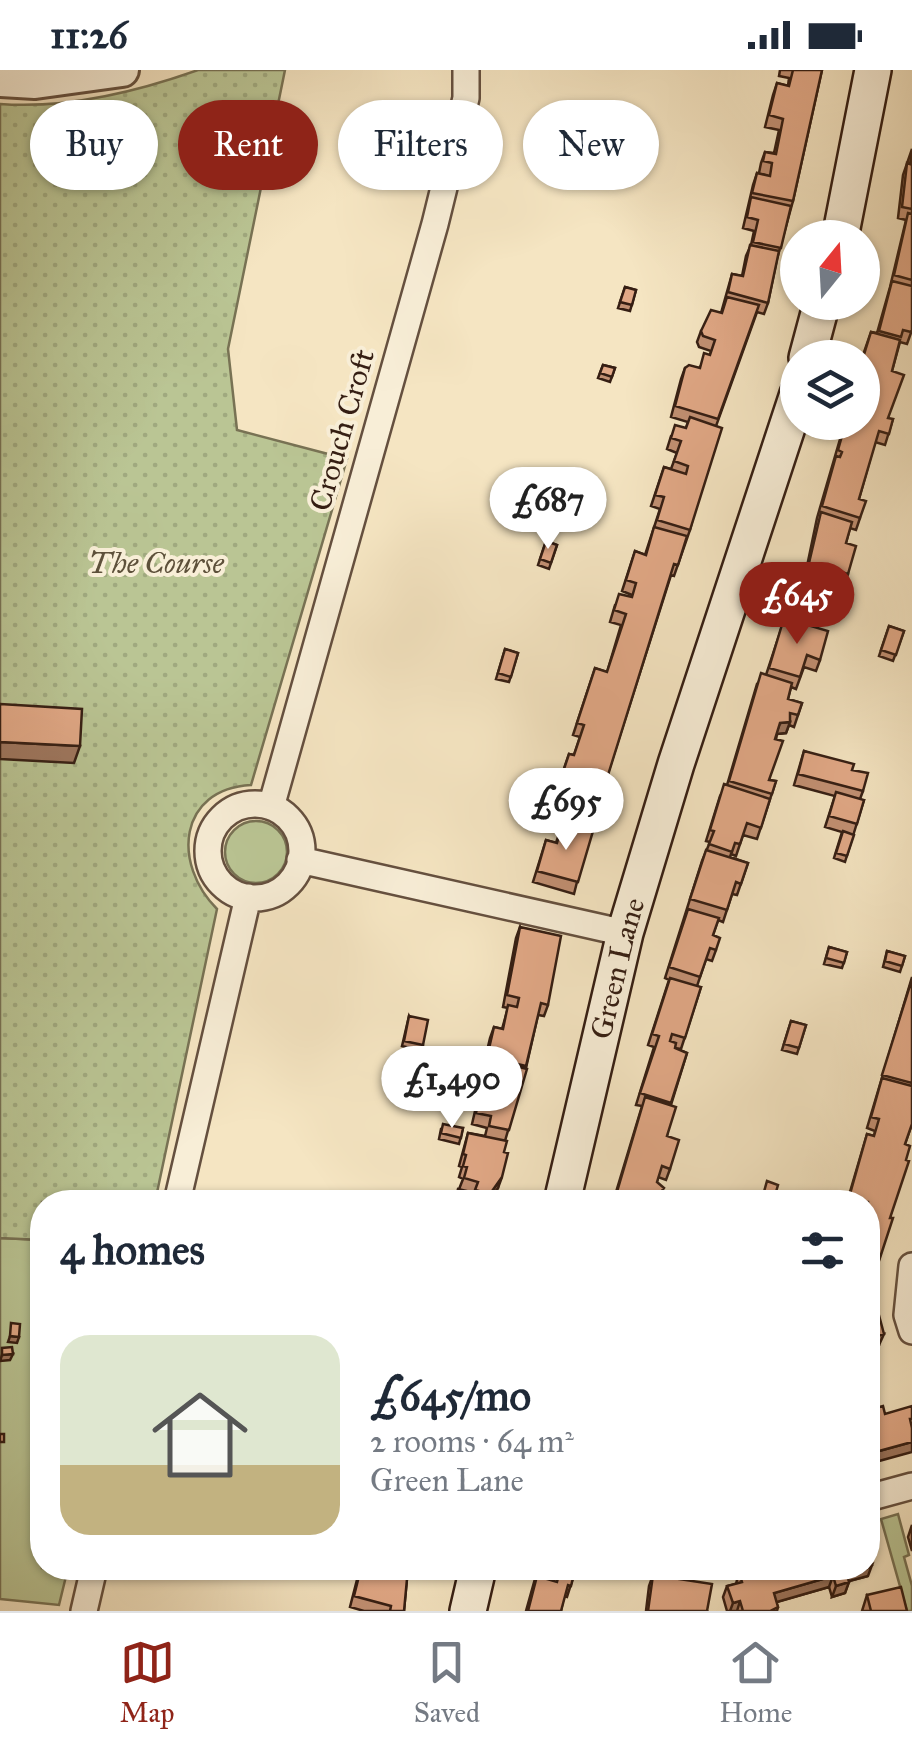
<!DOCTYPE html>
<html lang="en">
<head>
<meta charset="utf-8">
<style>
  :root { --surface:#fff; --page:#f2f2f3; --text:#1f2937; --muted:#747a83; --line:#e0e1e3; --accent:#8f2418 }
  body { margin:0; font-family:"IM FELL Great Primer",serif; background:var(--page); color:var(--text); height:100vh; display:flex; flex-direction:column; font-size:38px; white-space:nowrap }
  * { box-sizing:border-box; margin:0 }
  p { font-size:32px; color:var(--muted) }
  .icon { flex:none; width:55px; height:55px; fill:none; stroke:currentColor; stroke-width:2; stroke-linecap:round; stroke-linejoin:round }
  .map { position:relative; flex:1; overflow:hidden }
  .drawer { position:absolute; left:30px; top:1120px; width:850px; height:390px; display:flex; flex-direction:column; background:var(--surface); border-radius:40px; box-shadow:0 2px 8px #0004 }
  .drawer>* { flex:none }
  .top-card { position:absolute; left:30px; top:30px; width:852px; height:90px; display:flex; gap:20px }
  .needle { width:65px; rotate:18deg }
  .buttons { position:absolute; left:780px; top:150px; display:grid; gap:20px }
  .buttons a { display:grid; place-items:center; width:100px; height:100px; border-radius:50%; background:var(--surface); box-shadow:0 2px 8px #0004; font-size:50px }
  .price { position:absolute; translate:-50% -85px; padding:0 22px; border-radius:35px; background:#fff; color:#222; font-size:32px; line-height:65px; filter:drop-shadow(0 2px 5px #0008) }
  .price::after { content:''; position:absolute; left:50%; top:60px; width:30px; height:22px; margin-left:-15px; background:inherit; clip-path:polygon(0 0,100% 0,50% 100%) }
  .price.current { background:var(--accent); color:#fff }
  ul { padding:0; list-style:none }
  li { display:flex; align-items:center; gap:30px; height:250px; padding:0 30px }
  li span { display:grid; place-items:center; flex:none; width:280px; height:200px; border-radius:30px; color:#555 }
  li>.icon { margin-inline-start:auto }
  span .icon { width:120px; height:120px; fill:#fffc; stroke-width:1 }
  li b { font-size:42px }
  h2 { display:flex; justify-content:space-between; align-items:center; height:120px; padding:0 30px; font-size:42px }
  .chip { padding:0 35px; border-radius:45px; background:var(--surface); box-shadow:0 2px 8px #0004; font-size:35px; line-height:90px }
  .chip.current { background:var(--accent); color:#fff }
  .status { display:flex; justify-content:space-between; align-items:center; height:70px; padding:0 50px; background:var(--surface); direction:ltr }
  .status svg { height:28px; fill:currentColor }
  .tab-bar { display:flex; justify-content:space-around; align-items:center; height:140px; border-top:2px solid var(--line); background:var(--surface); font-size:28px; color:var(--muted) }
  .tab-bar a { display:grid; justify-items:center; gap:5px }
  .tab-bar .current { color:var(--accent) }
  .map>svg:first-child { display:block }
</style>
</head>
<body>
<div class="status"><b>11:26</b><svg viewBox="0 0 49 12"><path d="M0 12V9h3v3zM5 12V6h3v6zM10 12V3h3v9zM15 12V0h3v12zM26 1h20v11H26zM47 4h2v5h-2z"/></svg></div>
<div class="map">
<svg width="912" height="1541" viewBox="0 0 912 1541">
  <defs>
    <pattern id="park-dots" width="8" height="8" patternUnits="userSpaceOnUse" patternTransform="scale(2.5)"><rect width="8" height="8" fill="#bac594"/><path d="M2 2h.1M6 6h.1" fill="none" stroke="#a0a97f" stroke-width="1.8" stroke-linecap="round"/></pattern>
  </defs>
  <rect width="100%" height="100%" fill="#f5e5c2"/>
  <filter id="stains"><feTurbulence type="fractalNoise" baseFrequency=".002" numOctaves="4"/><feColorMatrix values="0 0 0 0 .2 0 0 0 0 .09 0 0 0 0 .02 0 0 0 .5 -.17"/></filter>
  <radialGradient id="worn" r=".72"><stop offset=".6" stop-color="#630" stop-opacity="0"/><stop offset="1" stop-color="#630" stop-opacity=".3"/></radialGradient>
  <!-- green -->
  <path fill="#bac594" stroke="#787254" stroke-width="2.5" d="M225 782a31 31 0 1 1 62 0a31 31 0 1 1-62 0Z
    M0 1168 42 1170V1498H68L59 1535 0 1529Z
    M898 1444 909 1485 904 1487 912 1516V1541H907L881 1449Z"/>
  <!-- park -->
  <path fill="url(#park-dots)" stroke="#787254" stroke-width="2.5" d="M198 0H285L228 279 237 360 347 389 251 715C178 719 172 794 217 839L155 1132H42V1170L0 1168V34C66 39 136 22 198 0Z"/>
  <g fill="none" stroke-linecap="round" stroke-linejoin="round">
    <!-- minor casing -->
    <g stroke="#65503f" stroke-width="30">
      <path id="minor" d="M208 781a47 47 0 1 1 94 0a47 47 0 1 1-94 0Z
        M271 737 435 154 466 28V0
        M300 790 625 863
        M177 1132 248 827
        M912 1196 907 1245 912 1261
        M868 1428 912 1416
        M84 1541 94 1498"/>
    </g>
    <!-- tertiary casing -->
    <g stroke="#65503f" stroke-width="38">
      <path id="tertiary" d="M0 10 35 12 122 0"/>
    </g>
    <!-- secondary casing -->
    <g stroke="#351e13" stroke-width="40">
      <g id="secondary">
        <path d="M840 168 873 0"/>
        <path d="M807 288 822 232"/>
        <path id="s1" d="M562 1132 625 863 676 694 798 324"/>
        <path d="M468 1541 478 1498"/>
      </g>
    </g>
    <!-- minor -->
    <use href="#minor" stroke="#f8eed7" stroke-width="25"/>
    <!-- tertiary -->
    <use href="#tertiary" stroke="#f8eed7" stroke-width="32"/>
    <!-- secondary -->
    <use href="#secondary" stroke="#f8eed7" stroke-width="35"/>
  </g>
  <!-- wall -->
  <path fill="#c29073" stroke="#351e13" stroke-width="2.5" d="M780 0H822L793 131 777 189 768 233 764 244 757 242 716 356 690 460 674 506 671 505 590 760 574 824 533 812 546 770 556 773 562 755H560L570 726 556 722 569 684 574 685 580 667 573 665 595 598 607 602 621 555 610 552 615 535 631 527 632 525 622 521 635 481 645 485 660 439 651 436 664 397 671 399 677 383 667 379 671 366 686 358 688 352 671 347 681 309 685 298H699L710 285 711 281 699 277 697 272 701 261 721 243 732 204 742 206 746 186 751 175 754 161 743 158 753 115 757 103 768 106 759 103 761 93 765 82 774 83 779 60 765 57 773 25 777 13 788 16 789 8 779 6Z
    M912 79V260L907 274 900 272 892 301 888 348 893 349 885 375 875 372 859 429 860 448 856 460 850 458 846 473 848 504 844 515 831 512 816 558 820 590 816 601 804 597 796 619 791 617 788 629 802 633 794 657 789 655 786 663 777 664 769 710 776 711 757 769 743 765 736 786 731 784 730 787 748 793 737 825 732 824 723 852 718 850 713 865 716 880 712 891 706 889 697 916 701 917 681 979 675 978 687 983 671 1035 667 1066 670 1099 666 1110 658 1107 657 1112 660 1129 657 1132H613L642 1036 636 1035 654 977 648 975 669 910 665 908 702 791 710 772 706 771 720 726 727 715 757 614 766 605 801 499 806 501 817 448 845 352H862V288L871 262 877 263 890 217 906 150 898 148 903 105Z
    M625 217 636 220 630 241 618 238Z
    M603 295 615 298 610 312 598 308Z
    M546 471 557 475 549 499 538 495Z
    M889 556 904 561 893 591 879 586Z
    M505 579 518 583 509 612 496 609Z
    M804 681 852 700 863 721 860 729 864 730 845 792 834 788 842 762 825 757 835 726 794 715Z
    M520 857 548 935 544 946 538 945 526 998 505 1071 498 1118 492 1127 495 1132H454L463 1109 459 1107 462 1097 459 1096 468 1063 485 1066 487 1058 472 1054 485 998H483L490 968 494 957 502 959 508 938 503 937 516 868Z
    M829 877 847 882 842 898 824 894Z
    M887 881 905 886 900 902 883 897Z
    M912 907V1054L905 1074 890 1148 877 1197 873 1208 868 1207 879 1275 868 1279V1132H847L867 1064 874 1066 875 1061 867 1058Z
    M409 946 423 975 421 981 402 976Z
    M791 951 806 955 797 984 782 980Z
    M463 1058 459 1074 439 1069 441 1059Z
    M912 1455V1481L908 1467Z
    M360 1498H408L404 1541H364L350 1537Z
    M538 1498H571L568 1507 573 1508 567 1527 564 1526 561 1541H526Z
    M629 1498H648L644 1508 627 1504Z
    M739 1502 868 1506 849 1511 845 1523 832 1527 829 1517 776 1532 778 1537 777 1541H727L723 1527 727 1516 736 1514Z
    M653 1505 707 1541H646L649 1516Z
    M867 1525 907 1541H862Z"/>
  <!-- shaded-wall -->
  <path fill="#9e765e" stroke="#351e13" stroke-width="2.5" d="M790 652 786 663 776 664 780 653Z
    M0 672 80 676 74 693 0 689Z
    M502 1107 498 1118 487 1132 490 1124Z
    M884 1264 879 1275 868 1279V1268Z
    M10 1266 19 1267 17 1273 8 1272Z
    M13 1284 10 1290 0 1291 2 1285Z
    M912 1372V1382L868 1394V1384Z
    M872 1495 868 1506 842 1513 846 1502 868 1498Z
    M833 1506 829 1517 770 1534 774 1523Z
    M849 1512 845 1523 832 1527 836 1516Z
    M740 1531 737 1541H730L733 1533Z"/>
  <!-- building -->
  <path fill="#e1a886" stroke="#351e13" stroke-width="2.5" d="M793 0H822L793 131 752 123 757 103 770 106 772 93 763 91 765 82 776 84 783 49 769 45 777 13 789 16Z
    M912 82V139L902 137 907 93 910 94Z
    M751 127 791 136 781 178 753 172 758 150 747 147Z
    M908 143 912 144V210L894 205Z
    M750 175 779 181 768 233 728 222 732 204 743 206Z
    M892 211 912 216V260L911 262 903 260 901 267 879 261Z
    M625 217 636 220 632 235 620 232Z
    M727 227 759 235 718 349 675 336 685 298 689 295 700 298 704 283 710 285 715 270 703 266 701 261 711 240 722 243Z
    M871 262 900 270 892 301 904 305 888 348 893 349 889 364 879 361 859 429 866 431 860 448 822 436 836 386 840 387 842 382 838 380 846 352H862V291Z
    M603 295 615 298 612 307 600 303Z
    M690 347 722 358 690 460 657 450 664 427 655 425 664 397 686 404 688 396 674 391 681 371 671 368 675 355 686 358Z
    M821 442 852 452 846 473 856 476 848 504 809 493Z
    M654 457 687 466 678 495 674 494 593 753 564 744 574 715 560 711 569 684 574 685 584 655 577 653 595 598 607 602 626 544 614 540 619 524 632 527 636 513 626 510 635 481 646 485Z
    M546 471 557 475 551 493 540 489Z
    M801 499 832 509 819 551 788 541Z
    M784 548 828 561 820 590 807 585 800 607 769 598Z
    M889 556 904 561 896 585 881 580Z
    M505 579 518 583 511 607 498 603Z
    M761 603 792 613 788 629 802 633 798 645 790 643V652L780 653 775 669 783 671 769 710 776 711 772 724 729 711Z
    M0 634 82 639 80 676 0 672Z
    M804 681 854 694 852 700 868 703 863 721 798 704Z
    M724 714 770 729 761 758 747 753 740 774 735 773 732 782 709 774 714 761 710 760Z
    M836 722 864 730 857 754 829 746Z
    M563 752 593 761 578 812 537 801 546 770 557 773Z
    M843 761 854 765 847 786 836 783Z
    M706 780 748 793 741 814 736 812 727 840 690 829Z
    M688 839 719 848 713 865 720 868 716 880 710 878 700 907 669 897Z
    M520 857 561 866 548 935 541 933 526 996 487 987 494 957 503 959 508 935 517 937 519 928 507 925Z
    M829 877 847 882 844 893 826 888Z
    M887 881 905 886 902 896 885 891Z
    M670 908 701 917 685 968 672 964 670 971 676 973 675 978 687 983 671 1033 640 1023 659 966 652 964Z
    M912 909V1013L882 1005Z
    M409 946 428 950 423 975 404 971Z
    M791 951 806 955 799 978 784 974Z
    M488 989 527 999 509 1060 489 1056 491 1046 476 1043Z
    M882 1008 912 1016V1054L905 1074 910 1076 906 1090 909 1091 890 1148H893L877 1197 868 1195V1132H853L855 1125 850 1124 867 1064 874 1066 879 1049 871 1047Z
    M645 1027 676 1037 667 1066 679 1070 670 1099 662 1096 657 1112 664 1118 658 1126 656 1132H614Z
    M443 1054 463 1058 461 1068 441 1063Z
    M468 1063 507 1071 504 1082 508 1083 502 1107 490 1124 475 1120 478 1112 464 1108 467 1097 463 1096 466 1085 463 1084Z
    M767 1111 778 1115 773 1132 762 1129Z
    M458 1119 496 1128 495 1132H455Z
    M868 1204 884 1264 868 1268Z
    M11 1253 20 1254 19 1267 10 1266Z
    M12 1277 13 1284 2 1285V1278Z
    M883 1336 885 1344 912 1336V1349H910L912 1358V1372L868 1384V1340Z
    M0 1364H4V1372H0Z
    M868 1481 872 1495 868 1496Z
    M361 1498H408L404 1541H390L391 1536 354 1526Z
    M539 1498H561L559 1503Z
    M630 1498H648L646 1502Z
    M757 1498H862L846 1502 849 1512 836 1516 833 1506 774 1523 778 1537 770 1541H743L740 1531 733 1533 727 1516 742 1512 739 1502Z
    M559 1504 573 1508 571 1516 568 1515 561 1541H528L537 1506 557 1512Z
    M653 1505 712 1514 707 1541H648Z
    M901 1517 907 1541H871L867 1525Z"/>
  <g text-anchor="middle" stroke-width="8" stroke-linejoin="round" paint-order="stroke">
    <!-- street labels -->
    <g font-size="30" fill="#351e13" stroke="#f8eed7">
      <text transform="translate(342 360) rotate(-74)" y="10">Crouch Croft</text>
      <text dy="10" stroke="none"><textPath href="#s1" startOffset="240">Green Lane</textPath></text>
    </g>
    <!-- park labels -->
    <g font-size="30" font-style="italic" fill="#5d503a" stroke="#f8eed7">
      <text x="156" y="503">The Course</text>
    </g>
  </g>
  <rect width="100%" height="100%" filter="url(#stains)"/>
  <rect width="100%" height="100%" fill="url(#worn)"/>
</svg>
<div class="buttons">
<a><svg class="needle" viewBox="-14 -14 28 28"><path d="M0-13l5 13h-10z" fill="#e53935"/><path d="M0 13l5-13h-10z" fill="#747a83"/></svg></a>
<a><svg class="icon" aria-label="layers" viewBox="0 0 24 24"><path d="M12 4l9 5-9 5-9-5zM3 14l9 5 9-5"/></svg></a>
</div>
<b class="price" style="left:548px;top:482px">£687</b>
<b class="price current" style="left:797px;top:577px">£645</b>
<b class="price" style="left:566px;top:783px">£695</b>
<b class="price" style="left:452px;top:1061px">£1,490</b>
<div class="top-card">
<a class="chip">Buy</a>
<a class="chip current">Rent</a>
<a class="chip">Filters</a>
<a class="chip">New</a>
</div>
<section class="drawer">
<h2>4 homes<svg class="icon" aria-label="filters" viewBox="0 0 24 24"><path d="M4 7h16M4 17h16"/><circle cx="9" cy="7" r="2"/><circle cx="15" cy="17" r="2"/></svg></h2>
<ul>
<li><span style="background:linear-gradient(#dfe7d0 65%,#c2b280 0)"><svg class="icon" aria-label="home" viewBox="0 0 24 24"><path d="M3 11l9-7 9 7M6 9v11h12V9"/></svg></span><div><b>£645/mo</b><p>2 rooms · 64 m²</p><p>Green Lane</p></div></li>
</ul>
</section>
</div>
<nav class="tab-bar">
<a class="current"><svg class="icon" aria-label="map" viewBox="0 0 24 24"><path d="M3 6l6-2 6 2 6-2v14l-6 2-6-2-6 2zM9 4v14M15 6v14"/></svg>Map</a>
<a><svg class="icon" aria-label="saved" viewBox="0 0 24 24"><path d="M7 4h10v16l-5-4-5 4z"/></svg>Saved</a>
<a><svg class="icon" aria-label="home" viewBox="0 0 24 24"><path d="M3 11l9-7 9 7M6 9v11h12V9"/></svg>Home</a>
</nav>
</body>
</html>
